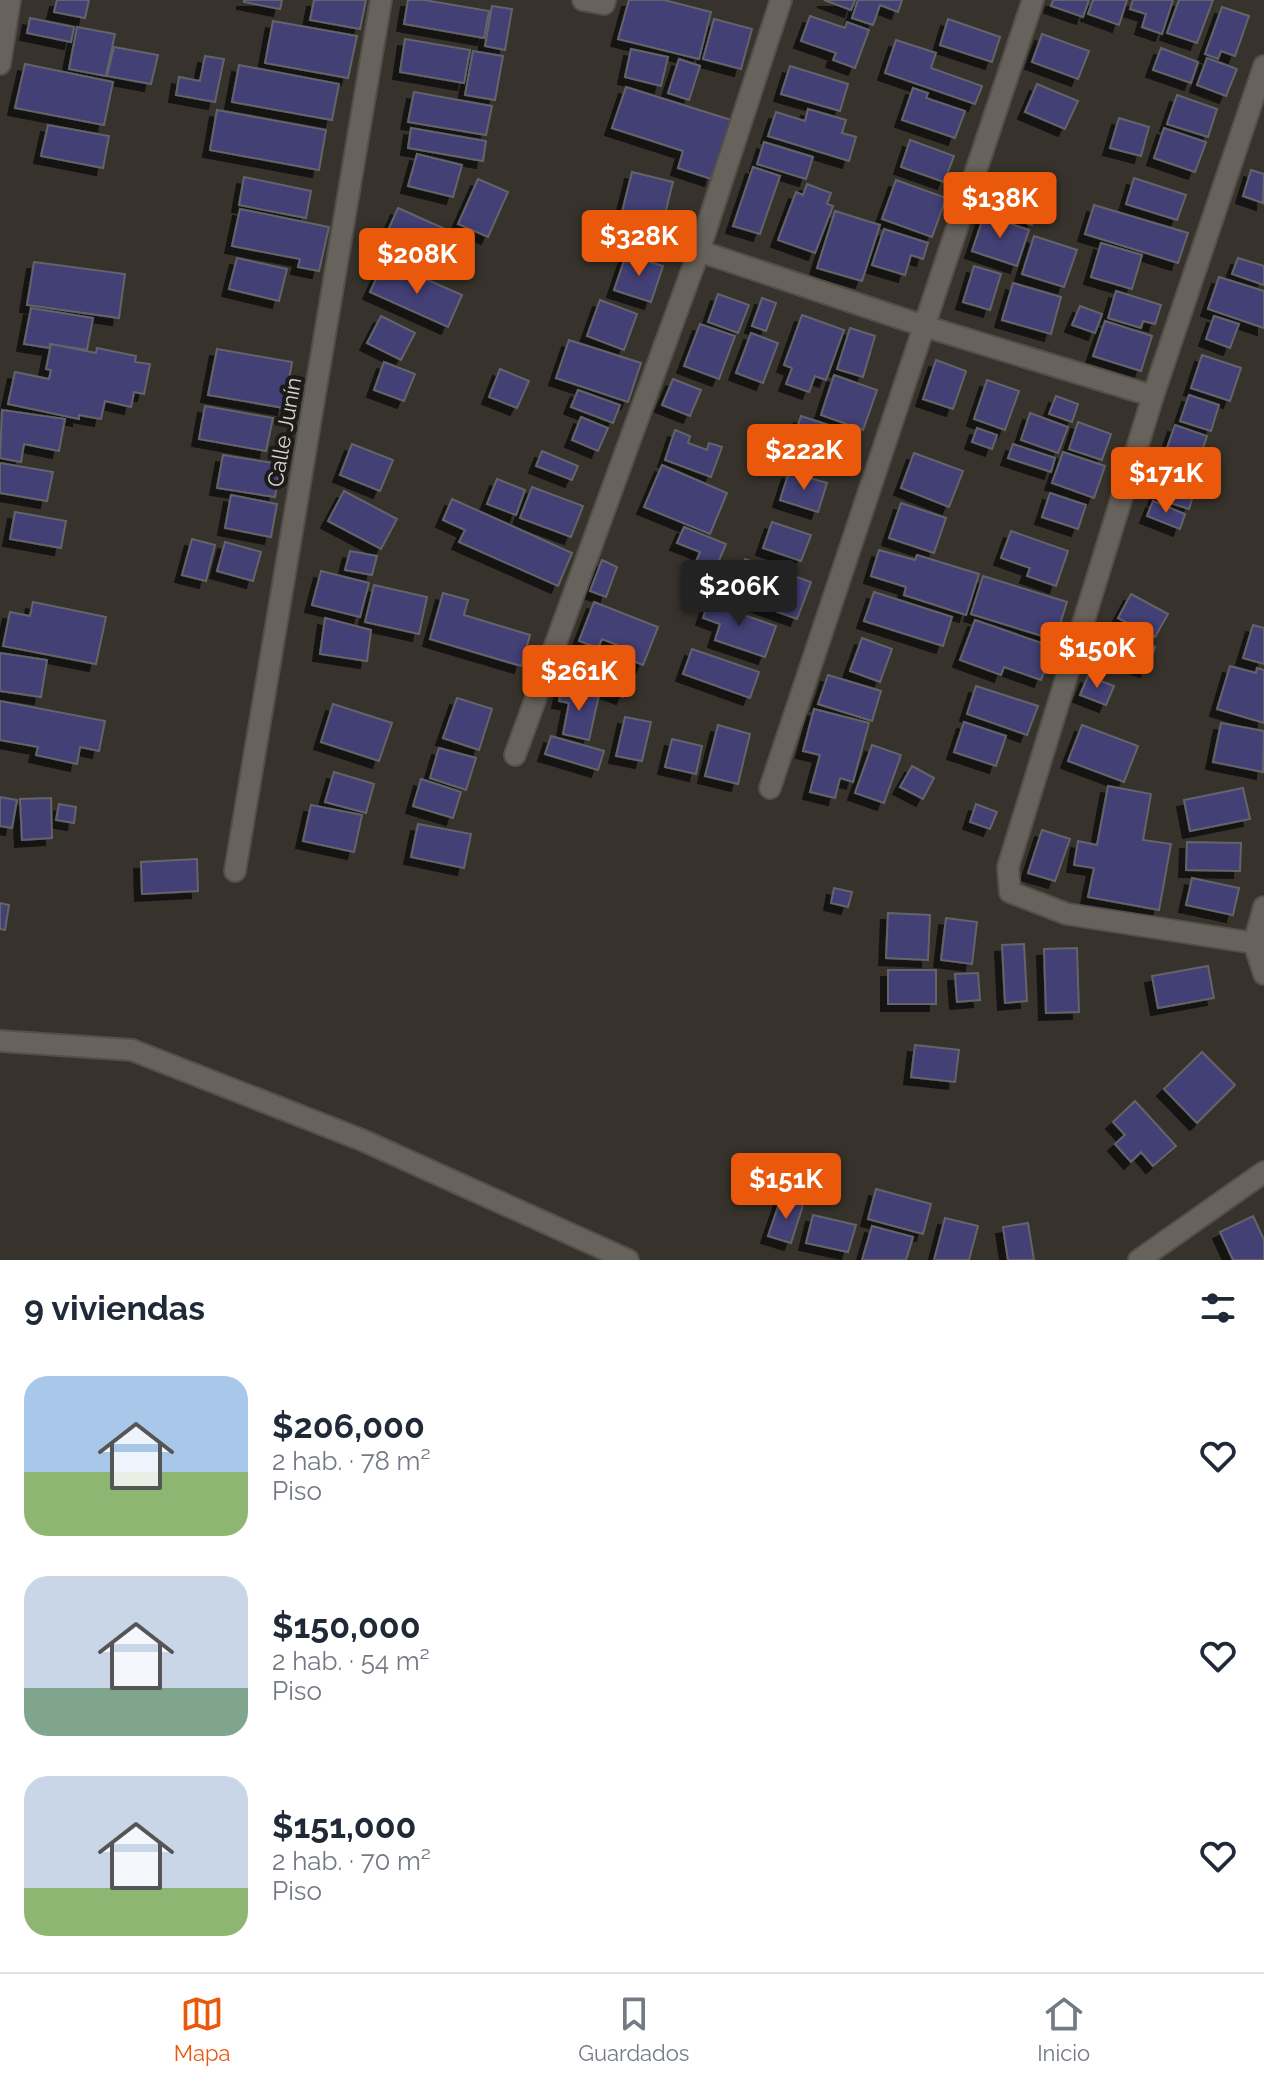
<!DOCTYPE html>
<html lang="es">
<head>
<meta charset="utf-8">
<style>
  :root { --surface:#fff; --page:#f2f2f3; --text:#1f2937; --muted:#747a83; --line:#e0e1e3; --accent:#ea580c }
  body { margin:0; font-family:Raleway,sans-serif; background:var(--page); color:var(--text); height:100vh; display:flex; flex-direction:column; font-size:30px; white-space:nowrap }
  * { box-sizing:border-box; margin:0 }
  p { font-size:26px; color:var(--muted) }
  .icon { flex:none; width:44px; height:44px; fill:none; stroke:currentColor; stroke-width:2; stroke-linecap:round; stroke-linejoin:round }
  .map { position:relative; height:1260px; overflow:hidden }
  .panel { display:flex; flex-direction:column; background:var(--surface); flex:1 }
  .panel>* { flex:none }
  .price { position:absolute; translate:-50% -68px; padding:0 18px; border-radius:8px; background:var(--accent); color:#fff; font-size:26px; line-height:52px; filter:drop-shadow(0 2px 4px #0008) }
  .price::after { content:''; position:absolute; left:50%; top:48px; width:24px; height:18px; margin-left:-12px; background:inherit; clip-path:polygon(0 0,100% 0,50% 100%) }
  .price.selected { background:#222; color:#fff }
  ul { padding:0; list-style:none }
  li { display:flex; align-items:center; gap:24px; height:200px; padding:0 24px }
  li span { display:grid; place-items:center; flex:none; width:224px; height:160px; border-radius:24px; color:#555 }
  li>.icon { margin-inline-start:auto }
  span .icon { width:96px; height:96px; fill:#fffc; stroke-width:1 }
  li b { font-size:34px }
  h2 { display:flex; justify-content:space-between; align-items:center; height:96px; padding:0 24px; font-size:34px }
  .tab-bar { display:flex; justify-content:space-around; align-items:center; height:112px; border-top:2px solid var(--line); background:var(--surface); font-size:22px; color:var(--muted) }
  .tab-bar a { display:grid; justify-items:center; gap:4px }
  .tab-bar .selected { color:var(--accent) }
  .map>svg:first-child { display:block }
</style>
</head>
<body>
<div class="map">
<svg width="1264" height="1260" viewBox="0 0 1264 1260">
  <defs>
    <filter id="shadow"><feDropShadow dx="-7" dy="7" stdDeviation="0" flood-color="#0009"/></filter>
  </defs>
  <rect width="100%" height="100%" fill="#37332c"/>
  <!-- building -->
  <path fill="#433f74" stroke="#63636b" stroke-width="2" filter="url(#shadow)" d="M57 0H89L85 18 54 12Z
    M244 0H282L280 9 244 2Z
    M314 0H366L360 29 310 20Z
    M408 0H424L489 11 484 38 404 24Z
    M629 0H664L711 12 699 59 618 39Z
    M824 0H855L851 10Z
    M858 0H902L898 12 880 5 873 25 852 18Z
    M1053 0H1089L1083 17 1051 6Z
    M1093 0H1127L1119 25 1088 14Z
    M1133 0H1173L1162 34 1142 27 1146 14 1130 9Z
    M1179 0H1213L1197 43 1167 33Z
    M492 6 512 9 505 50 485 46Z
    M1222 7 1249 16 1235 56 1221 51 1218 59 1205 54Z
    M810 16 845 28 847 22 869 30 855 68 833 60 836 53 801 41Z
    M30 18 74 27 71 42 27 33Z
    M714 19 752 29 741 69 703 59Z
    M948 19 1000 37 992 62 940 45Z
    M273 21 357 36 348 78 265 63Z
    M77 27 115 34 106 76 69 69Z
    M1042 34 1089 51 1078 79 1032 62Z
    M405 39 470 50 464 83 400 72Z
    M896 40 936 53 931 68 982 86 975 104 885 73Z
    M114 47 158 55 151 84 107 76Z
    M1161 48 1198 62 1191 83 1153 70Z
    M631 49 668 57 661 86 625 77Z
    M473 51 503 56 495 100 465 95Z
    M205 56 224 59 215 102 176 95 179 77 200 81Z
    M1207 58 1237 69 1226 96 1197 85Z
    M679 59 700 66 689 100 668 93Z
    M25 64 113 82 104 125 15 108Z
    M239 65 339 84 332 120 232 102Z
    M790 66 848 84 840 111 781 94Z
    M1037 84 1078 101 1065 129 1025 112Z
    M626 87 731 120 711 179 678 168 683 151 612 128Z
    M913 88 928 93 926 98 965 111 955 138 902 120Z
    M414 92 492 106 486 135 408 122Z
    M1177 95 1217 109 1208 137 1167 124Z
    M808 109 846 120 842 133 856 137 849 161 768 136 776 112 805 121Z
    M217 110 326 130 319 170 210 150Z
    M1119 118 1149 127 1141 156 1110 148Z
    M48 125 109 136 103 168 41 156Z
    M411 128 486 141 483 161 408 148Z
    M1164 128 1206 142 1195 172 1154 158Z
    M910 140 954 156 944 182 901 167Z
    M764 142 813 157 806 179 757 164Z
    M417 154 462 165 453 197 408 186Z
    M753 167 780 176 760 234 733 226Z
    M1251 170 1264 174 1263 203 1243 196Z
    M632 172 673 182 663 222 622 212Z
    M244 177 311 191 306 218 239 205Z
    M1134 178 1186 195 1177 220 1126 204Z
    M478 179 508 192 488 237 458 224Z
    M896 180 946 198 932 237 882 219Z
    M807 184 831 193 827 204 833 206 815 253 778 240 796 192 803 195Z
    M998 189 1039 201 1032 225 991 212Z
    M1094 205 1188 233 1178 263 1085 234Z
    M398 208 472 241 458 270 385 237Z
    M240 209 329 227 319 271 298 267 300 259 232 246Z
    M835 211 880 225 862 281 817 268Z
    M984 215 1029 230 1017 266 972 251Z
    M884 229 928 243 923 259 911 255 905 275 872 265Z
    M1034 236 1077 250 1064 287 1022 274Z
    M1101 243 1142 255 1132 289 1091 277Z
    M626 255 663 266 651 302 614 290Z
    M237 258 287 269 279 301 229 289Z
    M1238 258 1264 266V285L1232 274Z
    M34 262 125 274 119 318 27 305Z
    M382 266 419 282 421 277 462 295 448 327 370 292Z
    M974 266 1001 274 990 310 963 302Z
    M1219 277 1264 291V328L1208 309Z
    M1013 283 1061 297 1051 334 1002 320Z
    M1116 291 1161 305 1155 324 1143 321 1141 328 1108 318Z
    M718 294 749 305 738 333 708 322Z
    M762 298 776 303 766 331 752 326Z
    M600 300 637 314 624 350 587 336Z
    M1080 306 1102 314 1095 333 1072 325Z
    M31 308 93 318 87 350 50 344V348L24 344Z
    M802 315 844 330 826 380 815 376 809 392 786 384 792 368 784 365Z
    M381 316 415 333 401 360 367 343Z
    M1214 316 1239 324 1230 348 1206 339Z
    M1105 321 1152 336 1141 371 1093 356Z
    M700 324 735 336 719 379 684 366Z
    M850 328 875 336 863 377 837 369Z
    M751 333 778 343 763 383 736 373Z
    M569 340 641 363 628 402 556 378Z
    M51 344 96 353 97 348 136 356 135 362 150 364 144 394 134 392 131 407 105 401 101 419 79 415V419L8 404 15 372 49 379 51 370 46 369Z
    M217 349 292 362 284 408 208 395Z
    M1202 355 1241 368 1230 401 1191 388Z
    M936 360 966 371 953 409 923 399Z
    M384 362 415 374 404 401 374 390Z
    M500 369 529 381 517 408 489 397Z
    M834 375 877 390 863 430 821 415Z
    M673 379 701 390 690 416 662 405Z
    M987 380 1019 391 1005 430 974 419Z
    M578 390 620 405 613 423 571 407Z
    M1189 395 1219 405 1211 431 1180 421Z
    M1056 396 1078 404 1072 422 1049 414Z
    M205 406 273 418 266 451 199 439Z
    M2 410 65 419 59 451 24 444 21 462 0 458Z
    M1030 413 1068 427 1058 453 1021 440Z
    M801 416 859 435 850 463 839 459 836 466 817 460 815 466 805 463 807 457 789 451Z
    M581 417 608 428 598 451 572 440Z
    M1078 422 1111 434 1102 460 1069 449Z
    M1175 425 1207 436 1200 457 1190 453 1184 473 1161 465Z
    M977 428 997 435 992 449 972 442Z
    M675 430 690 436 688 443 707 450 709 443 722 447 711 477 665 460Z
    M352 444 393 460 380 491 340 475Z
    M1013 444 1055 458 1051 472 1008 458Z
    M542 451 578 466 572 480 536 466Z
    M1063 452 1105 466 1094 498 1052 483Z
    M914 453 963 471 949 507 901 488Z
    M223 455 280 464 275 497 217 488Z
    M0 463 53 472 47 501 0 493Z
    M662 465 727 493 710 534 644 507Z
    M789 472 827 483 818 512 780 500Z
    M1164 472 1197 483 1189 509 1155 498Z
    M497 479 525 490 516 515 487 504Z
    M532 487 583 506 571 537 520 518Z
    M344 491 397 519 381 549 328 521Z
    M1050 493 1086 505 1078 529 1042 517Z
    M231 495 277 504 271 537 225 528Z
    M452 499 572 553 558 586 459 542 465 530 443 520Z
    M1153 501 1185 514 1180 529 1147 516Z
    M901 503 946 518 934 553 889 538Z
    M15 512 66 521 61 548 10 539Z
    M772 522 811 535 801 561 763 548Z
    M684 527 726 544 709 584 690 576 700 552 677 543Z
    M1011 531 1068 551 1056 586 1027 576 1030 568 1001 558Z
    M192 539 215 545 206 581 182 575Z
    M225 542 261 552 253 581 217 571Z
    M879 550 915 560 917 555 979 574 966 615 904 595 906 587 871 576Z
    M350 551 377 556 372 575 345 570Z
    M745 559 811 582 797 619 731 595Z
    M602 560 617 567 606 597 590 591Z
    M321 571 369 583 360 617 312 605Z
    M983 576 1067 602 1055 640 971 614Z
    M374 585 427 597 419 634 365 622Z
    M874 592 952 617 943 646 864 621Z
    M443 593 468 600 464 615 530 635 521 666 430 639Z
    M712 593 729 599 726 609 776 626 765 657 715 640 720 624 703 618Z
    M1131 594 1168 614 1155 637 1118 618Z
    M33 602 106 617 96 664 3 646 10 612 30 616Z
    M594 602 658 627 643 665 625 658 628 649 602 639 598 648 579 641Z
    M325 618 371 630 367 661 320 654Z
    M975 620 1053 647 1041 680 1004 667 1001 675 960 660Z
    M1253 625 1264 628V664L1243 658Z
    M1116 634 1155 647 1147 670 1109 657Z
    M862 638 892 649 880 682 850 671Z
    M582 648 634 667 623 697 571 678Z
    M692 649 759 672 750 698 683 674Z
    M0 653 47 660 41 697 0 691Z
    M1230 666 1256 673 1257 668 1264 670V723L1217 709Z
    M828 675 881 691 872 721 818 704Z
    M1088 676 1114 686 1106 705 1080 695Z
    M976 686 1038 706 1027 735 967 714Z
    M562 688 599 695 589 740 563 734 569 703 559 701Z
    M457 698 492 709 479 750 443 738Z
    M0 701 105 721 99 751 80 747 77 764 36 755 38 747 0 740Z
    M333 704 392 723 379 761 321 742Z
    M814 709 869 723 853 782 840 778 835 798 810 792 820 755 803 751Z
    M625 717 651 722 642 761 616 756Z
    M964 722 1006 736 996 766 954 752Z
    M1221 723 1264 731 1263 772 1213 762Z
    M718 725 750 734 738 784 705 776Z
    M1082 725 1138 746 1124 782 1068 761Z
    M551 736 604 751 598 770 545 754Z
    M672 739 702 746 696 774 665 767Z
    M872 745 901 755 884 803 855 793Z
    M439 748 476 758 466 790 430 778Z
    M912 766 934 778 923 799 900 787Z
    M334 772 374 784 366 813 325 802Z
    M421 779 461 792 453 818 413 806Z
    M1108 786 1151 794 1143 840 1171 844 1159 910 1088 897 1094 868 1074 865 1078 841 1097 845Z
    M1243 788 1250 819 1190 831 1184 800Z
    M0 797 17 800 12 828 0 826Z
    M51 798 52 838 22 840 20 799Z
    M59 804 76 807 74 823 56 820Z
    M976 804 997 812 990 829 970 822Z
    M311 805 362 815 354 852 303 841Z
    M418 824 471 834 464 868 411 857Z
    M1042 830 1070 839 1055 881 1028 873Z
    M1187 842 1241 843 1240 871 1186 870Z
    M197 859 198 891 142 894 141 862Z
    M1192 878 1239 888 1233 915 1186 905Z
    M834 888 852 892 848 907 831 903Z
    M0 903 9 905 5 930 0 929Z
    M888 913 930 915 928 960 886 958Z
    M946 918 977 922 972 964 941 960Z
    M1024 944 1027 1001 1005 1003 1002 945Z
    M1077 948 1079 1012 1046 1013 1044 949Z
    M1208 966 1214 998 1158 1008 1152 976Z
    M888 970H936V1004H888Z
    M978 973 980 1000 957 1002 955 974Z
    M915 1045 959 1050 955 1082 911 1077Z
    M1202 1052 1235 1085 1197 1123 1164 1089Z
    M1135 1101 1176 1146 1153 1166 1141 1152 1131 1162 1115 1144 1125 1135 1113 1122Z
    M876 1189 931 1204 923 1234 868 1219Z
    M781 1198 803 1205 791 1243 768 1236Z
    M813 1215 856 1225 848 1252 806 1243Z
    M1253 1216 1264 1240V1260H1233L1220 1232Z
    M945 1218 978 1226 969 1260H934Z
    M1028 1223 1034 1260H1008L1003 1227Z
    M872 1226 913 1237 906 1260H862Z"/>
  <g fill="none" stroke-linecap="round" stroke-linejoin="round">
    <!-- minor casing -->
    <g stroke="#534f49" stroke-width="24">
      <path id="minor" d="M583 0 604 4 605 0
        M0 64 10 0
        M699 251 924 326 1153 396
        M515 755 699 251 781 0
        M770 788 1033 0
        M235 871 381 0
        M1264 907 1254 943 1264 974
        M1254 943 1067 914 1010 892 1008 867 1153 396 1264 66
        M0 1041 132 1050 362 1140 628 1260
        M1139 1260 1264 1172"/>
    </g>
    <!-- minor -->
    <use href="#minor" stroke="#67625b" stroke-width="20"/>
  </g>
  <g text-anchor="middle" stroke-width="8" stroke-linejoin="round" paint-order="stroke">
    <!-- street labels -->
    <g font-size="22" fill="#d7d4d0" stroke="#1d1b18">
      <text transform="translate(284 432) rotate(-80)" y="8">Calle Junín</text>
    </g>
  </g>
</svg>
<b class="price" style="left:1000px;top:240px">$138K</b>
<b class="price" style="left:639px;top:278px">$328K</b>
<b class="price" style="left:417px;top:296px">$208K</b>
<b class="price" style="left:804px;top:492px">$222K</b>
<b class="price" style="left:1166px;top:515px">$171K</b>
<b class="price selected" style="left:739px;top:628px">$206K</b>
<b class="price" style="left:1097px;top:690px">$150K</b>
<b class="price" style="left:579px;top:713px">$261K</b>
<b class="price" style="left:786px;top:1221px">$151K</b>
</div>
<section class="panel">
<h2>9 viviendas<svg class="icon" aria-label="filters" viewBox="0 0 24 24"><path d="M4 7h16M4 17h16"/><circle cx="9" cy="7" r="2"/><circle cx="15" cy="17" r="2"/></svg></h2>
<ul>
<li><span style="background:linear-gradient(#a9c7e8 60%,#8fb573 0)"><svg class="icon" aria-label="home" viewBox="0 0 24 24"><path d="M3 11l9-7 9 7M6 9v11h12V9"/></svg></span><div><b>$206,000</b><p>2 hab. · 78 m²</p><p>Piso</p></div><svg class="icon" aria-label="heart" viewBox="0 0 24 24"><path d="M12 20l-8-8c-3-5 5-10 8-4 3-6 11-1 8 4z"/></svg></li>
<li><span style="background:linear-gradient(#c9d6e8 70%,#7fa58c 0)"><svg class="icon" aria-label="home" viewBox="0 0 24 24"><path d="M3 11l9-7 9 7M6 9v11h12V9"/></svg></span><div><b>$150,000</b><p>2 hab. · 54 m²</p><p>Piso</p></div><svg class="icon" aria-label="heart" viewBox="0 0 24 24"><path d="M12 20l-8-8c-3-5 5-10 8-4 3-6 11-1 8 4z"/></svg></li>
<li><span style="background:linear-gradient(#c9d6e8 70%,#8fb573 0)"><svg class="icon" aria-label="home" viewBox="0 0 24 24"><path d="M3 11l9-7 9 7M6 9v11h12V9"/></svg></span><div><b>$151,000</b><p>2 hab. · 70 m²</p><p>Piso</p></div><svg class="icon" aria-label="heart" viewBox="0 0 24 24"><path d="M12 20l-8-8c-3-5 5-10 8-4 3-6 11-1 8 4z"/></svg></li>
</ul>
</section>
<nav class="tab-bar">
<a class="selected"><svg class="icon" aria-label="map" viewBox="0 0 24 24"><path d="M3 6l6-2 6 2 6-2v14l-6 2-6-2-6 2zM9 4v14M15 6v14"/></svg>Mapa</a>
<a><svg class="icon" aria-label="saved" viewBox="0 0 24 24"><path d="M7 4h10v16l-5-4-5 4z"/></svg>Guardados</a>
<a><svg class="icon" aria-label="home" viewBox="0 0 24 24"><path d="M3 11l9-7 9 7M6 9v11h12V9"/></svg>Inicio</a>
</nav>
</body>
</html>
